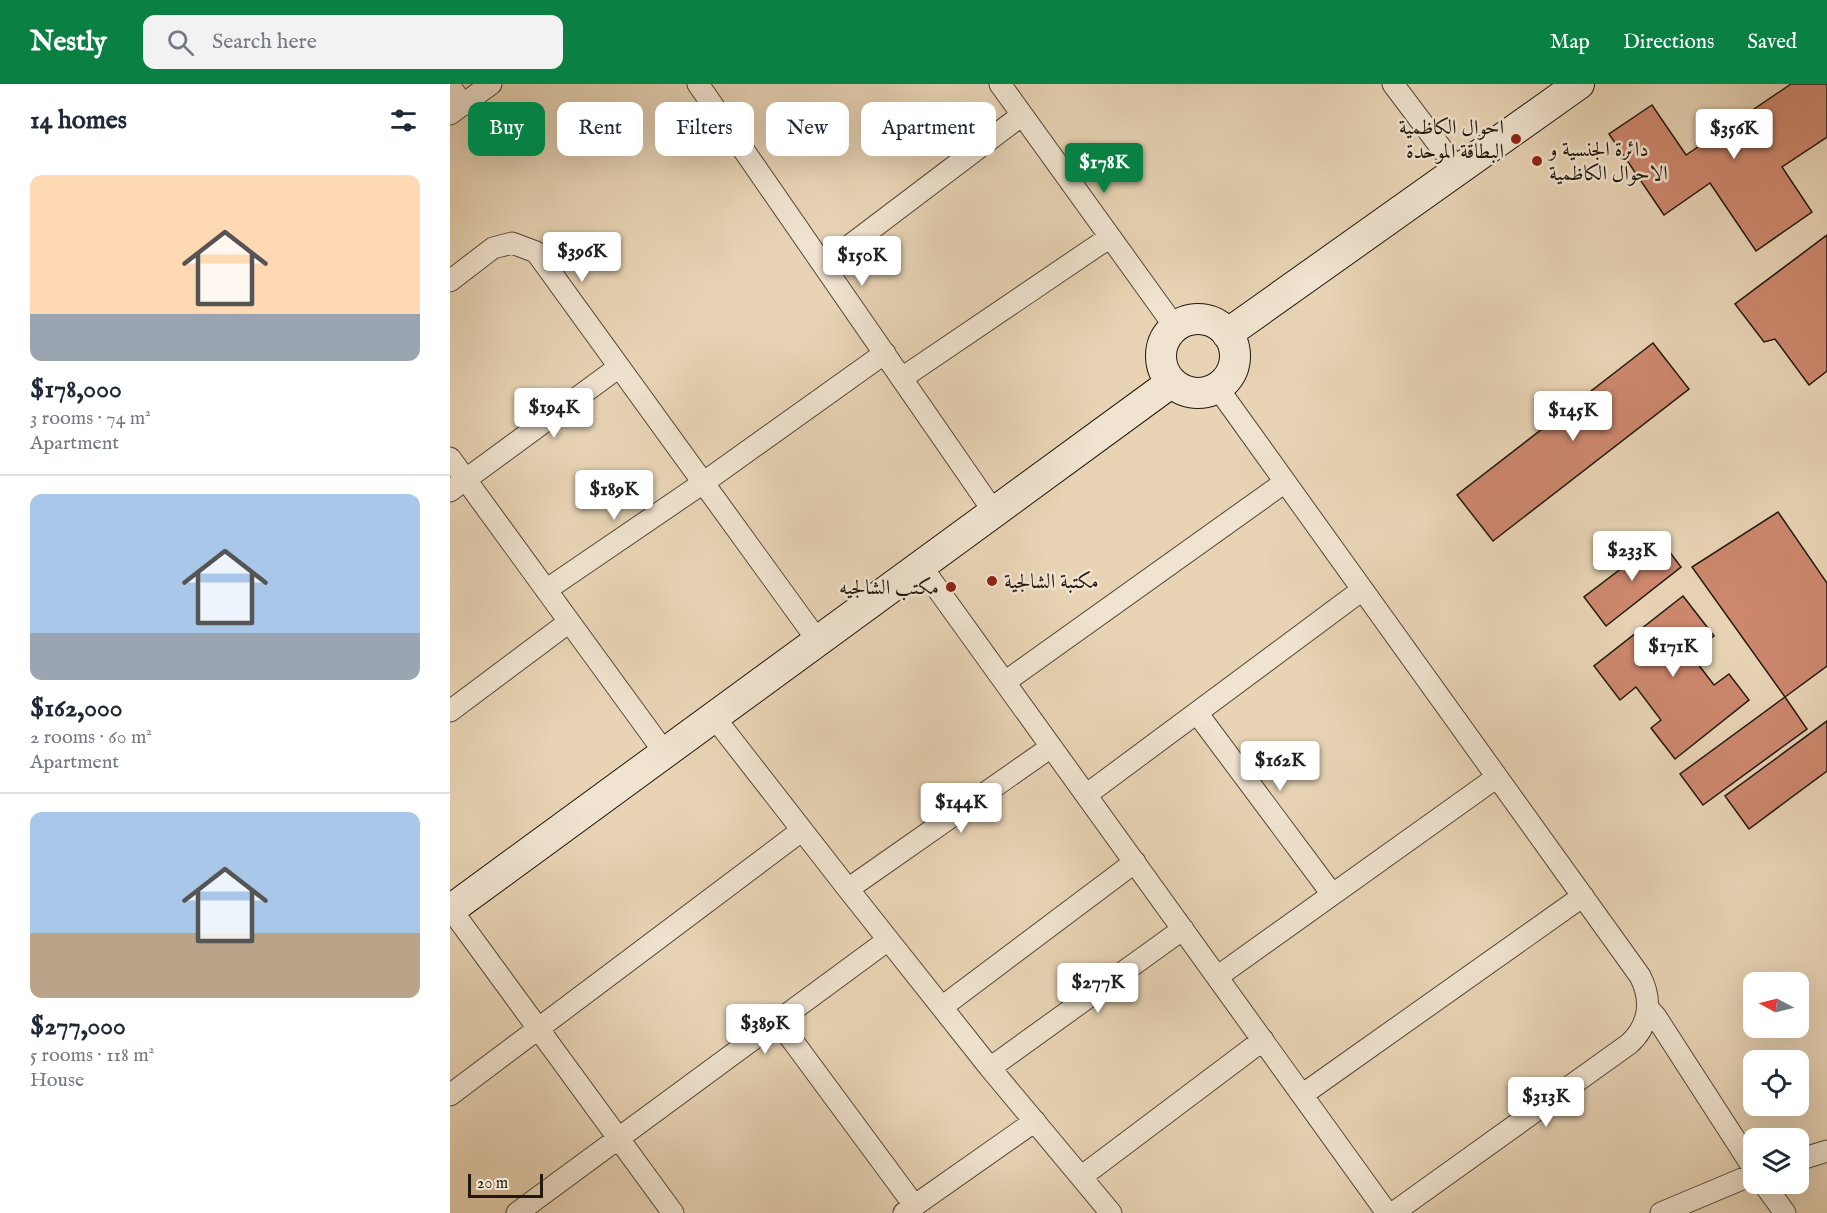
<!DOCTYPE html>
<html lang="en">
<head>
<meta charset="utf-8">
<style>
  :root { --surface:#fff; --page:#f2f2f3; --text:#1f2937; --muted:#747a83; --line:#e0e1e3; --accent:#0b8043 }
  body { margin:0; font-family:"IM FELL English",Amiri,serif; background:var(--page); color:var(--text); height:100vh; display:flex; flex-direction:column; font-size:22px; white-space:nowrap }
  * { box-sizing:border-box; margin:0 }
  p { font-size:20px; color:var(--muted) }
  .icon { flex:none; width:33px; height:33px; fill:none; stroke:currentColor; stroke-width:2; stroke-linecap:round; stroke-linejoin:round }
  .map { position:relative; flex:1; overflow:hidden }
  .drawer { display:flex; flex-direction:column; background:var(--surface); width:450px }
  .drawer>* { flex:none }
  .hud { position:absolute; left:18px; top:18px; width:570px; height:54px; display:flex; gap:12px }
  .needle { width:39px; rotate:277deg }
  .buttons { position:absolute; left:1293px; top:888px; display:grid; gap:12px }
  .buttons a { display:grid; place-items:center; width:66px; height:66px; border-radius:12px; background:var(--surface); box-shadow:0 6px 24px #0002; font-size:30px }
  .scale { position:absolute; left:18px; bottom:15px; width:75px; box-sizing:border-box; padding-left:6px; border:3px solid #23180e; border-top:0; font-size:16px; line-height:21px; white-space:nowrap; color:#23180e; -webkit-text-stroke:4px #f0e3cf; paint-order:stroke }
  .price { position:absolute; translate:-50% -51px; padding:0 14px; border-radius:6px; background:#fff; color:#222; font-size:20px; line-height:39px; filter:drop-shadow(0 2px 3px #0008) }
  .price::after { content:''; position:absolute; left:50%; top:36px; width:18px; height:14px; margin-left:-9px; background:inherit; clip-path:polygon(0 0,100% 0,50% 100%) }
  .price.selected { background:var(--accent); color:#fff }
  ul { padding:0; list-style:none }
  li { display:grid; align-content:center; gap:12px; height:318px; padding:0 30px }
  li+li { border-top:2px solid var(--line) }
  li span { display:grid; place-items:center; height:186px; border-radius:12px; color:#555 }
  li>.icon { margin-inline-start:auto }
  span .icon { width:108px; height:108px; fill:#fffc; stroke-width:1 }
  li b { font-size:26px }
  h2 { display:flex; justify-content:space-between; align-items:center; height:72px; padding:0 30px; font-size:26px }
  .chip { padding:0 21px; border-radius:12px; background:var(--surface); box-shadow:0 6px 24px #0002; font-size:21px; line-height:54px }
  .chip.selected { background:var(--accent); color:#fff }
  header { display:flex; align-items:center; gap:36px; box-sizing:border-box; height:84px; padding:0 30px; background:var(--accent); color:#fff }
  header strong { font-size:28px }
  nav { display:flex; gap:33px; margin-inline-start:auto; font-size:21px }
  .search { width:420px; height:54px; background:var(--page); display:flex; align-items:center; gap:15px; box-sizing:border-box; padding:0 21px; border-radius:12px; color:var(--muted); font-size:22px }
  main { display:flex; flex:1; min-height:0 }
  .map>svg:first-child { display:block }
</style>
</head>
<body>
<header>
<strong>Nestly</strong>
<div class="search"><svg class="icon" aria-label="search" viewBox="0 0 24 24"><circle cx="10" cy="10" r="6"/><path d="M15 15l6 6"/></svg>Search here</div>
<nav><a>Map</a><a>Directions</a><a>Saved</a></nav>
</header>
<main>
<section class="drawer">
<h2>14 homes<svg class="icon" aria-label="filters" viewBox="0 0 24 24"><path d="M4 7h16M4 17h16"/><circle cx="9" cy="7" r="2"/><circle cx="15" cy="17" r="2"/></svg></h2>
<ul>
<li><span style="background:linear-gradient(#ffd9b3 75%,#9aa5b1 0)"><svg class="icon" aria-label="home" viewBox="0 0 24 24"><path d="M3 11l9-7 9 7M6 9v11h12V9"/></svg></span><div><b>$178,000</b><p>3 rooms · 74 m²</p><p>Apartment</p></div></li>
<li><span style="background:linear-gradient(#a9c7e8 75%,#9aa5b1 0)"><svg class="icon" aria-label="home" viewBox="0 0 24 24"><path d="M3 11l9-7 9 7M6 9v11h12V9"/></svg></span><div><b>$162,000</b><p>2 rooms · 60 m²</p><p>Apartment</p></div></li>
<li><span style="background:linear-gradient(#a9c7e8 65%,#b9a48a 0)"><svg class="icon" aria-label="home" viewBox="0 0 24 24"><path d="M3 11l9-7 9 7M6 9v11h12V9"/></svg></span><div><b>$277,000</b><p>5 rooms · 118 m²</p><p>House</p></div></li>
</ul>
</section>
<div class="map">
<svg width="1377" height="1129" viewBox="0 0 1377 1129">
  <rect width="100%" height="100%" fill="#e8d4b5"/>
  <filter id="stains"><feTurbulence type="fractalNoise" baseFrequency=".00333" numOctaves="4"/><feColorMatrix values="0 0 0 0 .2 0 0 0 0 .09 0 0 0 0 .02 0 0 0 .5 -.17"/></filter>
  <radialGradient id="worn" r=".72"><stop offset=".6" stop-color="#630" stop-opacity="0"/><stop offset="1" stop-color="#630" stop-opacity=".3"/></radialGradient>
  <!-- building -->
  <path fill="#cd886e" stroke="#23180e" stroke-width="1.5" d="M1341 0H1377V53L1332 83 1362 128 1306 167 1260 99 1214 131 1159 50 1202 21 1236 71Z
    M1377 151V287L1359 301 1325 255 1314 258 1285 220Z
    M1203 259 1239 305 1043 457 1007 411Z
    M1328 428 1377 499V582L1335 613 1242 483Z
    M1210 455 1231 483 1156 542 1134 513Z
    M1233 512 1264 552 1241 571 1264 601 1279 590 1299 616 1225 675 1201 644 1211 636 1186 603 1170 616 1144 582Z
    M1335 613 1357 645 1253 721 1230 690Z
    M1377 637V687L1299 745 1275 712Z"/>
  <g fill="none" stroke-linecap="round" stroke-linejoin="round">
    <!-- street casing -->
    <g stroke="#544738" stroke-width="23">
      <path id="street" d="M248 0 544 428
        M550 0 725 243
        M943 0 1007 85
        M0 2 13 21
        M0 30 41 0
        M374 181 572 31
        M0 197 43 164 62 159 86 168 368 557
        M452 294 660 153
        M767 303 1190 892C1203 917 1199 942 1179 960L943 1129
        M0 374 215 669
        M0 407 169 283
        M471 482 937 1129
        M96 506 253 399 435 269
        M555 598 835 398
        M0 627 119 538
        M747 629 882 810
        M264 633 398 805 540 984 661 1129
        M636 711 912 506
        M398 805 601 663
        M0 824 223 1129
        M767 893 1047 693
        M492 923 685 778
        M1198 924 1206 933 1304 1085
        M328 937 464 1121
        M540 984 733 845
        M0 1011 351 747
        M852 1011 1133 812
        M1348 1076 1377 1067
        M631 1093 813 956
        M1314 1100 1335 1129
        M67 1129 438 856
        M454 1129 585 1037
        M1211 1129 1304 1090"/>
    </g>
    <!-- secondary casing -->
    <g stroke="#23180e" stroke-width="32">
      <path id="secondary" d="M711 272a37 37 0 1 1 74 0a37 37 0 1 1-74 0Z
        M777 250 1129 0
        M0 826 722 298"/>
    </g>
    <!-- street -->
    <use href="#street" stroke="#f0e3cf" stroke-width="21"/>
    <!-- secondary -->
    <use href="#secondary" stroke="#f0e3cf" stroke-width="30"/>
  </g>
  <!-- markers -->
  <g fill="#8f2418" stroke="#f0e3cf" stroke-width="2">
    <circle cx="1066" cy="55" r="6"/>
    <circle cx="1087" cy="77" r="6"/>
    <circle cx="542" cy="497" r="6"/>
    <circle cx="501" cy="503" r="6"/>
  </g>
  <g text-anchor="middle" stroke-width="5" stroke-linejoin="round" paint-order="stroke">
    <!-- poi labels -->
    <g font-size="21" fill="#23180e" stroke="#f0e3cf" text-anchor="end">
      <text x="1054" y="50">احوال الكاظمية<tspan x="1054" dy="24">البطاقة الموحدة</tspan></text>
      <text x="1099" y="72" text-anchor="start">دائرة الجنسية و<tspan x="1099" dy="24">الاحوال الكاظمية</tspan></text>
      <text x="554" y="504" text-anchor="start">مكتبة الشالجية</text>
      <text x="489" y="510">مكتب الشالجيه</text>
    </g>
  </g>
  <rect width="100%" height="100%" filter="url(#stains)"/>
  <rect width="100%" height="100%" fill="url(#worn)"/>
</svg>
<div class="buttons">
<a><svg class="needle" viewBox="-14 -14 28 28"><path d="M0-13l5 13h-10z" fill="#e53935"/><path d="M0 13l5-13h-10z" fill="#747a83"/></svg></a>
<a><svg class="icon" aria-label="locate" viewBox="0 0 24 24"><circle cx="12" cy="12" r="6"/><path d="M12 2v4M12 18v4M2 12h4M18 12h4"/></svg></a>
<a><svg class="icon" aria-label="layers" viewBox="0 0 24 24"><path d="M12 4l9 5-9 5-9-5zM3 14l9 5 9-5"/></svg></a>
</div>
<div class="scale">20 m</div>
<b class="price" style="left:1284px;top:76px">$356K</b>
<b class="price selected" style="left:654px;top:110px">$178K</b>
<b class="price" style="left:132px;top:199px">$396K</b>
<b class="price" style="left:412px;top:203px">$150K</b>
<b class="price" style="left:104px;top:355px">$194K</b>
<b class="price" style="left:1123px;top:358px">$145K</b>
<b class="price" style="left:164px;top:437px">$189K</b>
<b class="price" style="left:1182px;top:498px">$233K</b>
<b class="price" style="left:1223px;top:594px">$171K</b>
<b class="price" style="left:830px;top:708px">$162K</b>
<b class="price" style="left:511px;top:750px">$144K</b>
<b class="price" style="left:648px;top:930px">$277K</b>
<b class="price" style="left:315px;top:971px">$389K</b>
<b class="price" style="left:1096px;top:1044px">$313K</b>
<div class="hud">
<a class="chip selected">Buy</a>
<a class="chip">Rent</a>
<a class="chip">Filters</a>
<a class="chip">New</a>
<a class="chip">Apartment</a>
</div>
</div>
</main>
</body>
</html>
